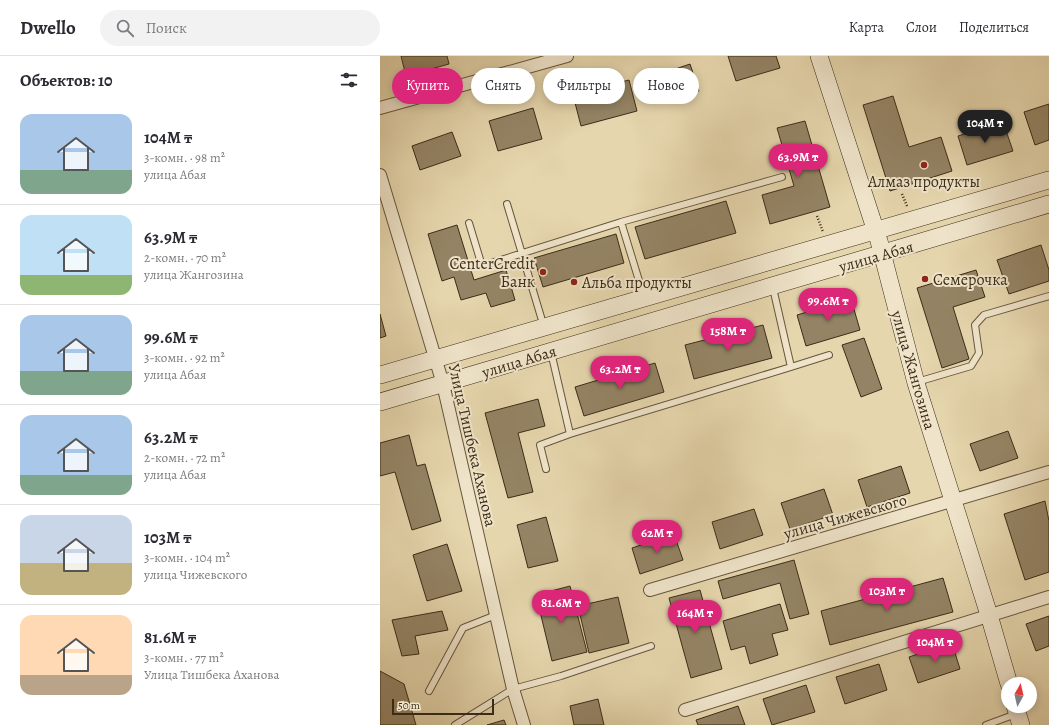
<!DOCTYPE html>
<html lang="ru">
<head>
<meta charset="utf-8">
<style>
  :root { --surface:#fff; --page:#f2f2f3; --text:#2b2b33; --muted:#7c7c81; --line:#e1e1e2; --accent:#db2777 }
  body { margin:0; font-family:Alegreya,serif; background:var(--page); color:var(--text); height:100vh; display:flex; flex-direction:column; font-size:15px; white-space:nowrap }
  * { box-sizing:border-box; margin:0 }
  p { font-size:13px; color:var(--muted) }
  .icon { flex:none; width:22px; height:22px; fill:none; stroke:currentColor; stroke-width:2; stroke-linecap:round; stroke-linejoin:round }
  .map { position:relative; flex:1; overflow:hidden }
  .panel { display:flex; flex-direction:column; background:var(--surface); width:380px }
  .panel>* { flex:none }
  .guide { position:absolute; left:12px; top:12px; width:380px; height:36px; display:flex; gap:8px }
  .needle { width:26px; rotate:8deg }
  .tools { position:absolute; left:621px; top:621px; display:grid; gap:8px }
  .tools a { display:grid; place-items:center; width:36px; height:36px; border-radius:50%; background:var(--surface); box-shadow:0 2px 10px #0003; font-size:20px }
  .scale { position:absolute; left:12px; bottom:10px; width:102px; box-sizing:border-box; padding-left:4px; border:2px solid #3b2c18; border-top:0; font-size:11px; line-height:14px; white-space:nowrap; color:#3b2c18; -webkit-text-stroke:3px #efe4ca; paint-order:stroke }
  .price { position:absolute; translate:-50% -34px; padding:0 9px; border-radius:14px; background:var(--accent); color:#fff; font-size:13px; line-height:26px; filter:drop-shadow(0 1px 2px #0008) }
  .price::after { content:''; position:absolute; left:50%; top:24px; width:12px; height:9px; margin-left:-6px; background:inherit; clip-path:polygon(0 0,100% 0,50% 100%) }
  .price.current { background:#222; color:#fff }
  ul { padding:0; list-style:none }
  li { display:flex; align-items:center; gap:12px; height:100px; padding:0 20px }
  li+li { border-top:1px solid var(--line) }
  li span { display:grid; place-items:center; flex:none; width:112px; height:80px; border-radius:12px; color:#555 }
  li>.icon { margin-inline-start:auto }
  span .icon { width:48px; height:48px; fill:#fffc; stroke-width:1 }
  li b { font-size:17px }
  h2 { display:flex; justify-content:space-between; align-items:center; height:48px; padding:0 20px; font-size:17px }
  .tag { padding:0 14px; border-radius:18px; background:var(--surface); box-shadow:0 2px 10px #0003; font-size:14px; line-height:36px }
  .tag.current { background:var(--accent); color:#fff }
  header { display:flex; align-items:center; gap:24px; box-sizing:border-box; height:56px; padding:0 20px; background:var(--surface); border-bottom:1px solid var(--line) }
  header strong { font-size:19px }
  nav { display:flex; gap:22px; margin-inline-start:auto; font-size:14px }
  .search { width:280px; height:36px; background:var(--page); display:flex; align-items:center; gap:10px; box-sizing:border-box; padding:0 14px; border-radius:22px; color:var(--muted); font-size:15px }
  main { display:flex; flex:1; min-height:0 }
  .map>svg:first-child { display:block }
</style>
</head>
<body>
<header>
<strong>Dwello</strong>
<div class="search"><svg class="icon" aria-label="search" viewBox="0 0 24 24"><circle cx="10" cy="10" r="6"/><path d="M15 15l6 6"/></svg>Поиск</div>
<nav><a>Карта</a><a>Слои</a><a>Поделиться</a></nav>
</header>
<main>
<section class="panel">
<h2>Объектов: 10<svg class="icon" aria-label="filters" viewBox="0 0 24 24"><path d="M4 7h16M4 17h16"/><circle cx="9" cy="7" r="2"/><circle cx="15" cy="17" r="2"/></svg></h2>
<ul>
<li><span style="background:linear-gradient(#a9c7e8 70%,#7fa58c 0)"><svg class="icon" aria-label="home" viewBox="0 0 24 24"><path d="M3 11l9-7 9 7M6 9v11h12V9"/></svg></span><div><b>104M ₸</b><p>3-комн. · 98 m²</p><p>улица Абая</p></div></li>
<li><span style="background:linear-gradient(#bfe0f5 75%,#8fb573 0)"><svg class="icon" aria-label="home" viewBox="0 0 24 24"><path d="M3 11l9-7 9 7M6 9v11h12V9"/></svg></span><div><b>63.9M ₸</b><p>2-комн. · 70 m²</p><p>улица Жангозина</p></div></li>
<li><span style="background:linear-gradient(#a9c7e8 70%,#7fa58c 0)"><svg class="icon" aria-label="home" viewBox="0 0 24 24"><path d="M3 11l9-7 9 7M6 9v11h12V9"/></svg></span><div><b>99.6M ₸</b><p>3-комн. · 92 m²</p><p>улица Абая</p></div></li>
<li><span style="background:linear-gradient(#a9c7e8 75%,#7fa58c 0)"><svg class="icon" aria-label="home" viewBox="0 0 24 24"><path d="M3 11l9-7 9 7M6 9v11h12V9"/></svg></span><div><b>63.2M ₸</b><p>2-комн. · 72 m²</p><p>улица Абая</p></div></li>
<li><span style="background:linear-gradient(#c9d6e8 60%,#c2b280 0)"><svg class="icon" aria-label="home" viewBox="0 0 24 24"><path d="M3 11l9-7 9 7M6 9v11h12V9"/></svg></span><div><b>103M ₸</b><p>3-комн. · 104 m²</p><p>улица Чижевского</p></div></li>
<li><span style="background:linear-gradient(#ffd9b3 75%,#b9a48a 0)"><svg class="icon" aria-label="home" viewBox="0 0 24 24"><path d="M3 11l9-7 9 7M6 9v11h12V9"/></svg></span><div><b>81.6M ₸</b><p>3-комн. · 77 m²</p><p>Улица Тишбека Аханова</p></div></li>
</ul>
</section>
<div class="map">
<svg width="669" height="669" viewBox="0 0 669 669">
  <rect width="100%" height="100%" fill="#e6d6ad"/>
  <filter id="stains"><feTurbulence type="fractalNoise" baseFrequency=".005" numOctaves="4"/><feColorMatrix values="0 0 0 0 .2 0 0 0 0 .09 0 0 0 0 .02 0 0 0 .5 -.17"/></filter>
  <radialGradient id="worn" r=".72"><stop offset=".6" stop-color="#630" stop-opacity="0"/><stop offset="1" stop-color="#630" stop-opacity=".3"/></radialGradient>
  <!-- building -->
  <path fill="#948465" stroke="#3b2c18" d="M21 0H67L69 8 26 20Z
    M348 0H396L400 12 356 25Z
    M310 8 319 35 280 47 272 21Z
    M249 24 257 55 201 70 193 39Z
    M513 40 529 91 561 81 572 115 510 135 483 49Z
    M669 48V84L655 89 644 56Z
    M153 52 162 83 118 95 109 65Z
    M425 65 450 151 390 168 382 139 414 130 397 72Z
    M623 66 633 95 587 109 578 80Z
    M72 76 81 100 40 114 32 90Z
    M346 145 356 177 265 203 255 171Z
    M77 169 94 224 126 214 135 244 111 251 106 237 81 244 74 221 62 225 48 178Z
    M236 178 244 207 163 231 154 202Z
    M661 189 669 214V225L629 238 617 204Z
    M596 214 605 241 573 251 589 303 562 312 537 232Z
    M471 243 480 274 426 290 417 259Z
    M0 258 6 280 0 282Z
    M383 269 392 302 314 323 305 289Z
    M484 282 502 333 481 341 462 289Z
    M275 307 284 336 204 360 195 331Z
    M158 343 165 370 138 377 153 436 128 442 105 357Z
    M628 375 638 402 600 415 590 388Z
    M29 379 37 410 45 408 61 465 32 474 15 416 0 420V387Z
    M521 410 530 437 487 451 478 424Z
    M444 433 453 459 410 473 401 447Z
    M665 445 669 465V516L645 524 624 458Z
    M374 453 383 479 340 493 332 466Z
    M166 461 178 505 148 512 137 469Z
    M294 478 303 504 260 518 252 492Z
    M67 488 82 535 47 545 33 499Z
    M414 504 429 558 410 563 400 527 343 543 338 525Z
    M563 522 573 556 450 589 441 555Z
    M190 530 207 596 172 605 156 539Z
    M320 534 342 613 311 622 289 542Z
    M238 541 249 587 209 597 198 550Z
    M400 548 408 574 392 578 398 599 370 608 365 590 351 594 343 565Z
    M62 555 68 574 35 580 39 598 22 600 12 564Z
    M669 560V590L656 595 646 568Z
    M572 587 580 613 538 627 529 601Z
    M499 608 507 634 465 648 456 621Z
    M0 615 24 628 36 669H0Z
    M426 629 435 656 392 669 383 643Z
    M218 643 224 669H194L190 650Z
    M358 650 365 669H318L316 664Z
    M124 664 126 669H107Z"/>
  <g fill="none" stroke-linecap="round" stroke-linejoin="round">
    <!-- lane casing -->
    <g stroke="#66563d" stroke-width="8">
      <path id="lane" d="M127 148 164 271
        M241 166 402 121
        M89 167 102 210 241 166 264 241
        M171 296 190 378 411 311 393 232
        M411 311 449 299
        M537 326 591 310 599 297 595 269 604 259 669 240
        M166 413 160 389 190 378
        M49 635 83 572 116 559
        M75 669 133 633 181 620 271 590
        M606 669 636 658"/>
    </g>
    <!-- street casing -->
    <g stroke="#66563d" stroke-width="14">
      <path id="street" d="M0 52 187 0
        M0 119 63 328 133 633 144 669
        M270 534 669 416
        M305 654 669 541"/>
    </g>
    <!-- secondary casing -->
    <g stroke="#3b2c18" stroke-width="18">
      <path id="secondary" d="M439 0 499 185 536 327 609 559 629 628
        M0 319 669 124
        M0 346 669 148
        M635 650 641 669"/>
    </g>
    <!-- path -->
    <path stroke="#3b2c18" stroke-width="2.5" stroke-dasharray="1 2" stroke-linecap="butt" d="M522 138 527 150
      M437 160 443 176"/>
    <!-- lane -->
    <use href="#lane" stroke="#efe4ca" stroke-width="6"/>
    <!-- street -->
    <use href="#street" stroke="#efe4ca" stroke-width="12"/>
    <!-- secondary -->
    <use href="#secondary" stroke="#efe4ca" stroke-width="17"/>
  </g>
  <!-- markers -->
  <g fill="#8f2418" stroke="#efe4ca" stroke-width="1.5">
    <circle cx="544" cy="109" r="4"/>
    <circle cx="163" cy="216" r="4"/>
    <circle cx="545" cy="223" r="4"/>
    <circle cx="194" cy="226" r="4"/>
  </g>
  <g text-anchor="middle" stroke-width="4" stroke-linejoin="round" paint-order="stroke">
    <!-- poi labels -->
    <g font-size="16" fill="#3b2c18" stroke="#efe4ca" text-anchor="start">
      <text x="544" y="131" text-anchor="middle">Алмаз продукты</text>
      <text x="155" y="213" text-anchor="end">CenterCredit<tspan x="155" dy="18">Банк</tspan></text>
      <text x="553" y="229">Семерочка</text>
      <text x="202" y="232">Альба продукты</text>
    </g>
    <!-- street labels -->
    <g font-size="16" fill="#3b2c18" stroke="#efe4ca">
      <text transform="translate(496 200) rotate(-16)" y="6">улица Абая</text>
      <text transform="translate(139 305) rotate(-17)" y="6">улица Абая</text>
      <text transform="translate(534 314) rotate(74)" y="6">улица Жангозина</text>
      <text transform="translate(93 389) rotate(77)" y="6">Улица Тишбека Аханова</text>
      <text transform="translate(465 460) rotate(-16)" y="6">улица Чижевского</text>
    </g>
  </g>
  <rect width="100%" height="100%" filter="url(#stains)"/>
  <rect width="100%" height="100%" fill="url(#worn)"/>
</svg>
<div class="tools">
<a><svg class="needle" viewBox="-14 -14 28 28"><path d="M0-13l5 13h-10z" fill="#e53935"/><path d="M0 13l5-13h-10z" fill="#7c7c81"/></svg></a>
</div>
<div class="scale">50 m</div>
<b class="price current" style="left:605px;top:88px">104M ₸</b>
<b class="price" style="left:418px;top:122px">63.9M ₸</b>
<b class="price" style="left:448px;top:266px">99.6M ₸</b>
<b class="price" style="left:348px;top:296px">158M ₸</b>
<b class="price" style="left:240px;top:334px">63.2M ₸</b>
<b class="price" style="left:277px;top:498px">62M ₸</b>
<b class="price" style="left:507px;top:556px">103M ₸</b>
<b class="price" style="left:181px;top:568px">81.6M ₸</b>
<b class="price" style="left:315px;top:578px">164M ₸</b>
<b class="price" style="left:555px;top:607px">104M ₸</b>
<div class="guide">
<a class="tag current">Купить</a>
<a class="tag">Снять</a>
<a class="tag">Фильтры</a>
<a class="tag">Новое</a>
</div>
</div>
</main>
</body>
</html>
